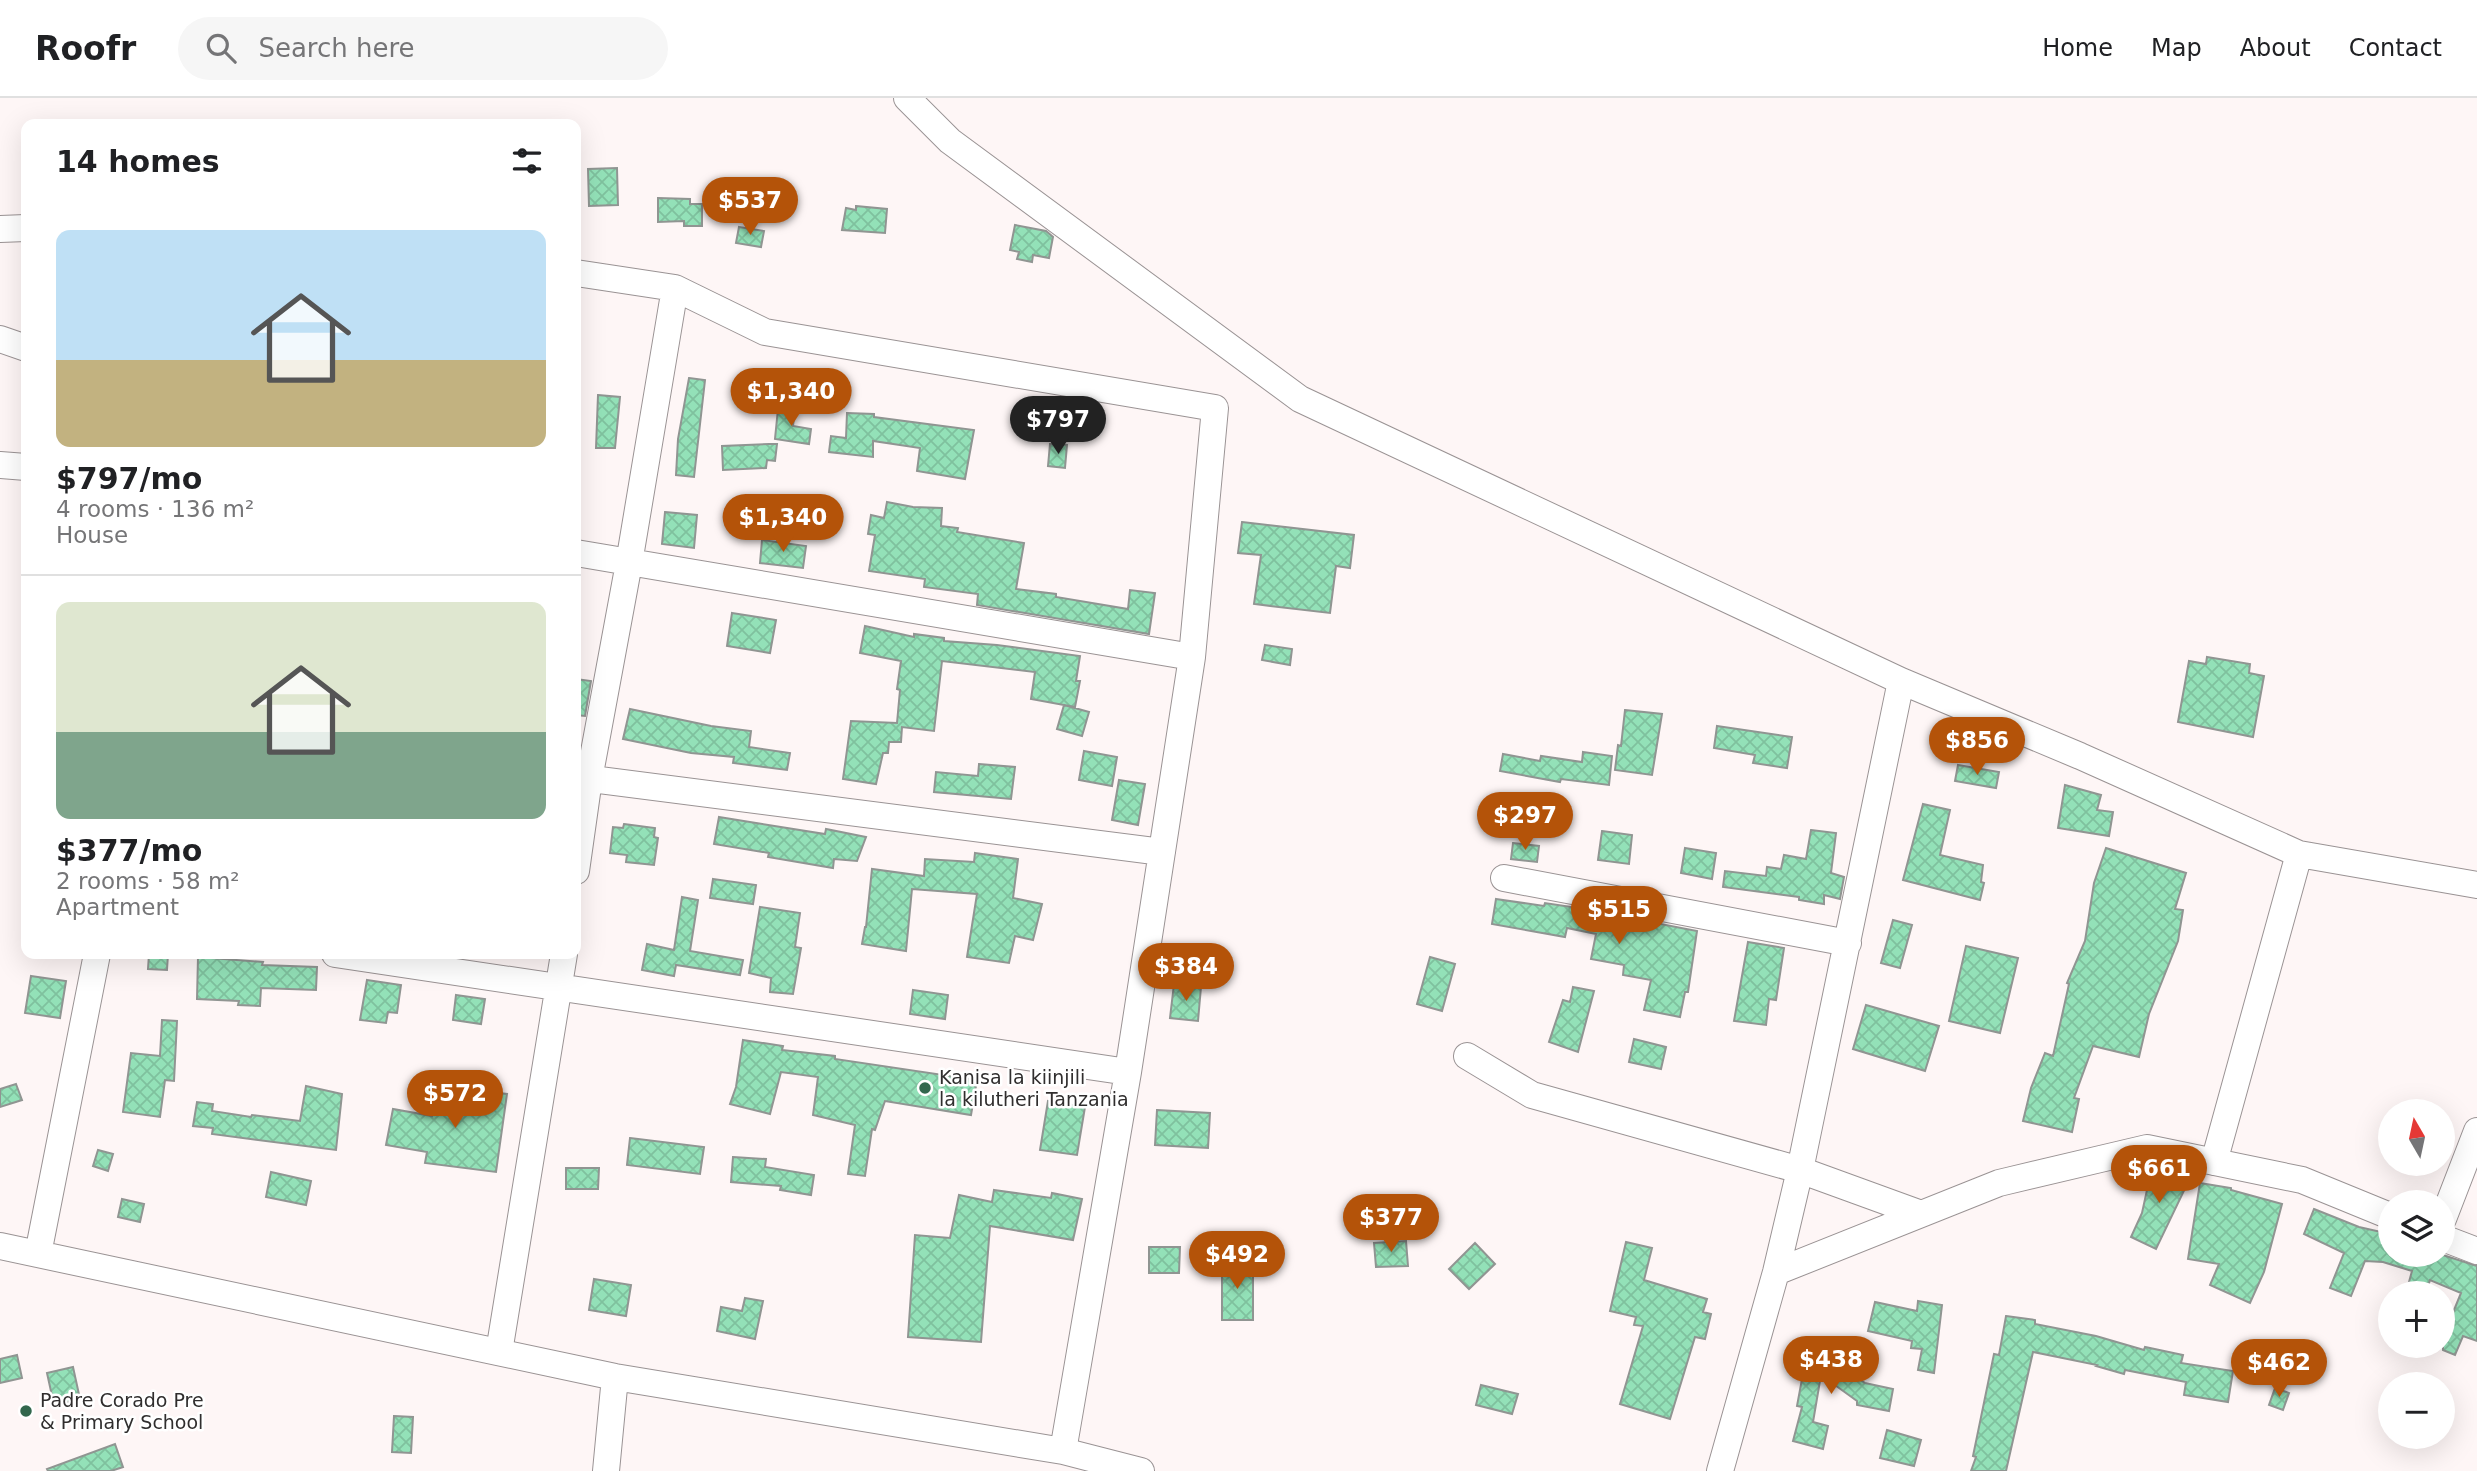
<!DOCTYPE html>
<html lang="en">
<head>
<meta charset="utf-8">
<style>
  :root { --surface:#fff; --page:#f6f6f6; --text:#202124; --muted:#757577; --line:#e0e0e0; --accent:#b45309 }
  body { margin:0; font-family:"DejaVu Sans",sans-serif; background:var(--page); color:var(--text); height:100vh; display:flex; flex-direction:column; font-size:26px; white-space:nowrap }
  * { box-sizing:border-box; margin:0 }
  p { font-size:23px; color:var(--muted) }
  .icon { flex:none; width:38px; height:38px; fill:none; stroke:currentColor; stroke-width:2; stroke-linecap:round; stroke-linejoin:round }
  .map { position:relative; flex:1; overflow:hidden }
  .panel { position:absolute; left:21px; top:21px; width:560px; height:840px; display:flex; flex-direction:column; background:var(--surface); border-radius:14px; box-shadow:0 7px 28px #0002 }
  .panel>* { flex:none }
  .needle { width:46px; rotate:351deg }
  .fabs { position:absolute; left:2378px; top:1001px; display:grid; gap:14px }
  .fabs a { display:grid; place-items:center; width:77px; height:77px; border-radius:50%; background:var(--surface); box-shadow:0 7px 28px #0002; font-size:35px }
  .price { position:absolute; translate:-50% -60px; padding:0 16px; border-radius:24px; background:var(--accent); color:#fff; font-size:23px; line-height:46px; filter:drop-shadow(0 2px 4px #0008) }
  .price::after { content:''; position:absolute; left:50%; top:42px; width:21px; height:16px; margin-left:-10px; background:inherit; clip-path:polygon(0 0,100% 0,50% 100%) }
  .price.active { background:#222; color:#fff }
  ul { padding:0; list-style:none }
  li { display:grid; align-content:center; gap:14px; height:371px; padding:0 35px }
  li+li { border-top:2px solid var(--line) }
  li span { display:grid; place-items:center; height:217px; border-radius:14px; color:#555 }
  li>.icon { margin-inline-start:auto }
  span .icon { width:126px; height:126px; fill:#fffc; stroke-width:1 }
  li b { font-size:30px }
  h2 { display:flex; justify-content:space-between; align-items:center; height:84px; padding:0 35px; font-size:30px }
  header { display:flex; align-items:center; gap:42px; box-sizing:border-box; height:98px; padding:0 35px; background:var(--surface); border-bottom:2px solid var(--line) }
  header strong { font-size:33px }
  nav { display:flex; gap:38px; margin-inline-start:auto; font-size:24px }
  .search { width:490px; height:63px; background:var(--page); display:flex; align-items:center; gap:18px; box-sizing:border-box; padding:0 24px; border-radius:38px; color:var(--muted); font-size:26px }
  .map>svg:first-child { display:block }
</style>
</head>
<body>
<header>
<strong>Roofr</strong>
<div class="search"><svg class="icon" aria-label="search" viewBox="0 0 24 24"><circle cx="10" cy="10" r="6"/><path d="M15 15l6 6"/></svg>Search here</div>
<nav><a>Home</a><a>Map</a><a>About</a><a>Contact</a></nav>
</header>
<div class="map">
<svg width="2477" height="1373" viewBox="0 0 2477 1373">
  <defs>
    <pattern id="building-cross-hatch" width="8" height="8" patternUnits="userSpaceOnUse" patternTransform="scale(1.75)"><rect width="8" height="8" fill="#93e1b8"/><path d="M0 0l8 8M0 8l8-8" fill="none" stroke="#7fc19e"/></pattern>
  </defs>
  <rect width="100%" height="100%" fill="#fef6f6"/>
  <!-- building -->
  <path fill="url(#building-cross-hatch)" stroke="#909592" stroke-width="2" d="M617 70 618 107 589 108 588 71Z
    M658 100 690 101V106H702V128H684V123L658 124Z
    M856 108 887 111 885 135 842 132 846 110 856 112Z
    M1015 127 1046 133 1053 139 1049 160 1033 157 1032 164 1017 161 1019 154 1010 152Z
    M739 129 764 133 761 149 736 145Z
    M689 280 705 282 694 379 676 377 678 341Z
    M598 297 620 299 615 350H596Z
    M778 311 795 312 793 328 811 331 809 346 775 341Z
    M847 315 874 316V319L974 332 965 381 917 373 920 350 873 343V359L829 354 831 338 846 340Z
    M769 346H777L775 363 767 362 766 370 723 372 722 348Z
    M1050 346 1067 347 1065 370 1048 368Z
    M887 404 913 409 942 410 941 428 958 430 957 434 1024 445 1016 491 1056 496V499L1128 511 1130 492 1155 495 1149 536 977 507 978 496 924 489 925 481 869 473 875 437 868 436 871 417 884 420Z
    M665 414 697 417 694 450 662 446Z
    M1242 424 1354 437 1350 470 1336 468 1330 515 1254 506 1261 457 1238 455Z
    M762 442 806 448 803 470 760 465Z
    M732 515 776 522 770 555 727 548Z
    M865 528 914 539V536L944 540V543L997 547 1080 558 1076 583H1080L1075 609 1064 607 1089 614 1082 638 1057 631 1064 607 1031 601 1035 574 942 563 934 633 902 629 901 644H889L888 655H883L876 686 843 681 851 623 897 625 900 592 897 591 901 563 860 555Z
    M1265 547 1292 551 1290 567 1262 562Z
    M2207 559 2250 566 2249 575 2264 578 2253 639 2178 624 2189 563 2206 566Z
    M576 581 591 583 585 618 576 617Z
    M630 611 711 628 751 633 749 649 790 655 787 672 733 665 734 659 691 655 623 641Z
    M1625 612 1662 616 1652 677 1615 672 1618 647 1621 648Z
    M1717 628 1792 639 1787 670 1753 665 1755 657 1714 650Z
    M1084 653 1117 659 1112 688 1079 682Z
    M1583 654 1612 658 1609 687 1561 681 1560 684 1500 673 1503 656 1540 663 1541 658 1582 664Z
    M979 666 1015 669 1011 701 934 694 936 674 978 678Z
    M1958 667 1999 674 1996 690 1955 683Z
    M1119 682 1145 686 1138 727 1112 722Z
    M2065 687 2101 697 2097 712 2113 714 2109 738 2058 730Z
    M1923 706 1950 712 1940 757 1983 767 1981 784 1984 785 1980 802 1903 782Z
    M719 719 825 736 826 731 866 739 857 763 834 761 833 770 768 759 769 755 714 746Z
    M624 726 655 730 654 739 658 740 654 767 626 764 627 757 610 755 613 729 623 730Z
    M1811 732 1836 735 1831 775 1844 779 1840 801 1824 797V806L1799 802V799L1723 789 1725 773 1766 778 1767 769 1781 771 1784 757 1806 761Z
    M1602 733 1632 737 1629 766 1598 762Z
    M1513 745 1539 748 1537 764 1511 761Z
    M1685 750 1716 755 1712 781 1681 775Z
    M2106 750 2186 775 2175 811 2183 812 2178 843 2149 916 2139 959 2093 948 2074 1000 2079 1001 2072 1034 2023 1023 2031 990 2045 955 2053 958 2069 886 2067 885 2085 843 2094 785Z
    M975 755 1018 761 1013 800 1042 806 1033 842 1015 838 1009 865 967 859 977 796 912 791 906 853 862 846 865 829H866L872 771 924 778 925 761 974 764Z
    M713 781 756 787 753 806 710 800Z
    M682 799 698 802 690 853 743 862 740 877 676 867 674 878 642 872 647 846 674 852Z
    M1496 801 1544 808 1545 805 1578 810 1697 833 1688 894H1685L1680 919 1644 912 1651 882 1623 877 1624 867 1591 861 1596 836 1567 830 1565 839 1492 826Z
    M760 809 800 815 795 849 801 850 793 896 770 894 771 880 749 875Z
    M1893 822 1912 827 1900 870 1881 865Z
    M1748 844 1784 850 1776 902 1769 901 1766 927 1734 923Z
    M1966 848 2018 860 2000 935 1949 923Z
    M149 856H168L167 872 148 871Z
    M198 859 263 864 262 867 317 869 316 892 261 890 260 908 238 907 239 903 197 901Z
    M1430 859 1455 866 1442 913 1417 906Z
    M31 878 66 883 60 920 25 915Z
    M367 882 401 887 397 915 388 914 386 925 360 922Z
    M1174 886 1201 889 1198 923 1170 920Z
    M1573 889 1594 893 1578 954 1549 944 1563 902 1570 904Z
    M913 892 948 897 945 921 910 916Z
    M456 897 485 901 481 926 453 922Z
    M1866 907 1939 928 1925 973 1853 951Z
    M162 922 177 923 174 983 165 982 160 1019 123 1014 131 955 160 958Z
    M1634 941 1666 949 1661 971 1629 964Z
    M743 942 783 948 782 952 835 958V961L977 982 971 1017 885 1003 875 1032 872 1031 865 1078 848 1076 855 1027 813 1017 818 979 781 974 770 1016 730 1006 736 989Z
    M16 986 22 1002 0 1009V991Z
    M452 986 469 988V992L507 996 496 1074 425 1065 427 1054 386 1047 393 1011 432 1018 435 996 451 998Z
    M306 988 342 996 336 1052 212 1036 213 1030 193 1028 197 1004 213 1006 212 1013 251 1019 252 1017 300 1023Z
    M1048 1003 1085 1009 1077 1057 1040 1052Z
    M1157 1012 1210 1015 1208 1050 1155 1047Z
    M630 1040 704 1049 700 1076 627 1067Z
    M98 1052 113 1056 108 1073 93 1068Z
    M733 1059 766 1061 765 1069 814 1077 811 1097 780 1092 781 1088 731 1084Z
    M2152 1069 2191 1078 2156 1151 2131 1139 2142 1115Z
    M566 1070H599L598 1091H566Z
    M271 1074 311 1083 306 1107 266 1099Z
    M2200 1085 2231 1090V1092L2282 1106 2264 1174 2250 1205 2210 1187 2219 1166 2188 1161Z
    M994 1092 1051 1100 1052 1095 1082 1101 1073 1142 990 1128 981 1244 908 1239 915 1137 950 1140 959 1097 992 1104Z
    M122 1101 144 1106 140 1124 118 1119Z
    M2314 1111 2359 1129 2390 1136V1157H2443L2477 1168V1243L2463 1238 2455 1257 2443 1252V1239L2461 1195 2430 1182 2426 1195H2406L2412 1173 2383 1164 2365 1163 2351 1198 2330 1190 2344 1155 2304 1136Z
    M1406 1143 1408 1168 1376 1169 1374 1145Z
    M1626 1144 1652 1150 1644 1182 1707 1201 1703 1214 1711 1216 1705 1241 1695 1239 1670 1321 1620 1306 1643 1228 1634 1227 1636 1219 1610 1213Z
    M1475 1145 1495 1166 1469 1191 1449 1171Z
    M1149 1149H1180L1179 1175H1149Z
    M1222 1164H1253V1222H1222Z
    M594 1181 631 1187 626 1218 589 1212Z
    M745 1200 763 1203 755 1241 717 1233 721 1209 742 1213Z
    M1918 1203 1942 1207 1934 1275 1918 1272 1922 1251 1911 1250 1912 1243 1868 1233 1875 1204 1917 1213Z
    M2006 1218 2035 1222V1226L2096 1238 2144 1252 2145 1249 2183 1257 2181 1265 2233 1273 2228 1304 2184 1297 2186 1284 2125 1272 2124 1276 2096 1268 2097 1267 2033 1254 2006 1373H1971L1976 1359 1973 1358 1994 1256 1999 1257Z
    M1789 1252 1837 1265 1865 1285 1893 1291 1889 1313 1857 1307V1303L1821 1277 1813 1324 1828 1328 1823 1351 1793 1343 1802 1309 1797 1308 1805 1265 1789 1254Z
    M17 1257 22 1280 0 1285V1261Z
    M73 1269 80 1301 54 1307 47 1275Z
    M1481 1287 1518 1296 1512 1316 1476 1307Z
    M2275 1290 2289 1295 2283 1312 2269 1307Z
    M394 1318 413 1319 411 1355 392 1354Z
    M1887 1332 1921 1342 1914 1368 1880 1360Z
    M115 1346 123 1369 111 1373H48L47 1371Z"/>
  <g fill="none" stroke-linecap="round" stroke-linejoin="round">
    <!-- minor casing -->
    <g stroke="#9a9394" stroke-width="28">
      <path id="minor" d="M907 0 950 43 1300 301 1901 583 2080 658 2299 756 2477 787
        M0 131 26 130
        M576 175 675 190 765 234 1215 310 1192 559 1128 974 1063 1353
        M0 241 26 250
        M0 367 26 369
        M576 455 1192 559
        M576 679 1162 754
        M576 773 589 681 629 465 675 190
        M1504 780 1848 845
        M335 856 1128 974
        M1467 958 1532 997 1800 1072 1921 1116
        M2214 1064 2299 756
        M2443 1121 2477 1033
        M2443 1140 2477 1153
        M0 1148 615 1279 1063 1353 1141 1373
        M38 1156 97 856
        M1776 1174 1999 1085 2147 1050 2302 1082 2390 1118
        M499 1254 564 856
        M606 1373 615 1279
        M1720 1373 1776 1174 1800 1072 1901 583"/>
    </g>
    <!-- minor -->
    <use href="#minor" stroke="#fff" stroke-width="26"/>
  </g>
  <!-- markers -->
  <g fill="#32674d" stroke="#fff" stroke-width="2.5">
    <circle cx="925" cy="990" r="7"/>
    <circle cx="26" cy="1313" r="7"/>
  </g>
  <g text-anchor="middle" stroke-width="5" stroke-linejoin="round" paint-order="stroke">
    <!-- poi labels -->
    <g font-size="19" fill="#302e2e" stroke="#fff" text-anchor="start">
      <text x="939" y="986">Kanisa la kiinjili<tspan x="939" dy="22">la kilutheri Tanzania</tspan></text>
      <text x="40" y="1309">Padre Corado Pre<tspan x="40" dy="22">&amp; Primary School</tspan></text>
    </g>
  </g>
</svg>
<div class="fabs">
<a><svg class="needle" viewBox="-14 -14 28 28"><path d="M0-13l5 13h-10z" fill="#e53935"/><path d="M0 13l5-13h-10z" fill="#757577"/></svg></a>
<a><svg class="icon" aria-label="layers" viewBox="0 0 24 24"><path d="M12 4l9 5-9 5-9-5zM3 14l9 5 9-5"/></svg></a>
<a>+</a>
<a>−</a>
</div>
<b class="price" style="left:750px;top:139px">$537</b>
<b class="price" style="left:791px;top:330px">$1,340</b>
<b class="price active" style="left:1058px;top:358px">$797</b>
<b class="price" style="left:783px;top:456px">$1,340</b>
<b class="price" style="left:1977px;top:679px">$856</b>
<b class="price" style="left:1525px;top:754px">$297</b>
<b class="price" style="left:1619px;top:848px">$515</b>
<b class="price" style="left:1186px;top:905px">$384</b>
<b class="price" style="left:455px;top:1032px">$572</b>
<b class="price" style="left:2159px;top:1107px">$661</b>
<b class="price" style="left:1391px;top:1156px">$377</b>
<b class="price" style="left:1237px;top:1193px">$492</b>
<b class="price" style="left:1831px;top:1298px">$438</b>
<b class="price" style="left:2279px;top:1301px">$462</b>
<section class="panel">
<h2>14 homes<svg class="icon" aria-label="filters" viewBox="0 0 24 24"><path d="M4 7h16M4 17h16"/><circle cx="9" cy="7" r="2"/><circle cx="15" cy="17" r="2"/></svg></h2>
<ul>
<li><span style="background:linear-gradient(#bfe0f5 60%,#c2b280 0)"><svg class="icon" aria-label="home" viewBox="0 0 24 24"><path d="M3 11l9-7 9 7M6 9v11h12V9"/></svg></span><div><b>$797/mo</b><p>4 rooms · 136 m²</p><p>House</p></div></li>
<li><span style="background:linear-gradient(#dfe7d0 60%,#7fa58c 0)"><svg class="icon" aria-label="home" viewBox="0 0 24 24"><path d="M3 11l9-7 9 7M6 9v11h12V9"/></svg></span><div><b>$377/mo</b><p>2 rooms · 58 m²</p><p>Apartment</p></div></li>
</ul>
</section>
</div>
</body>
</html>
